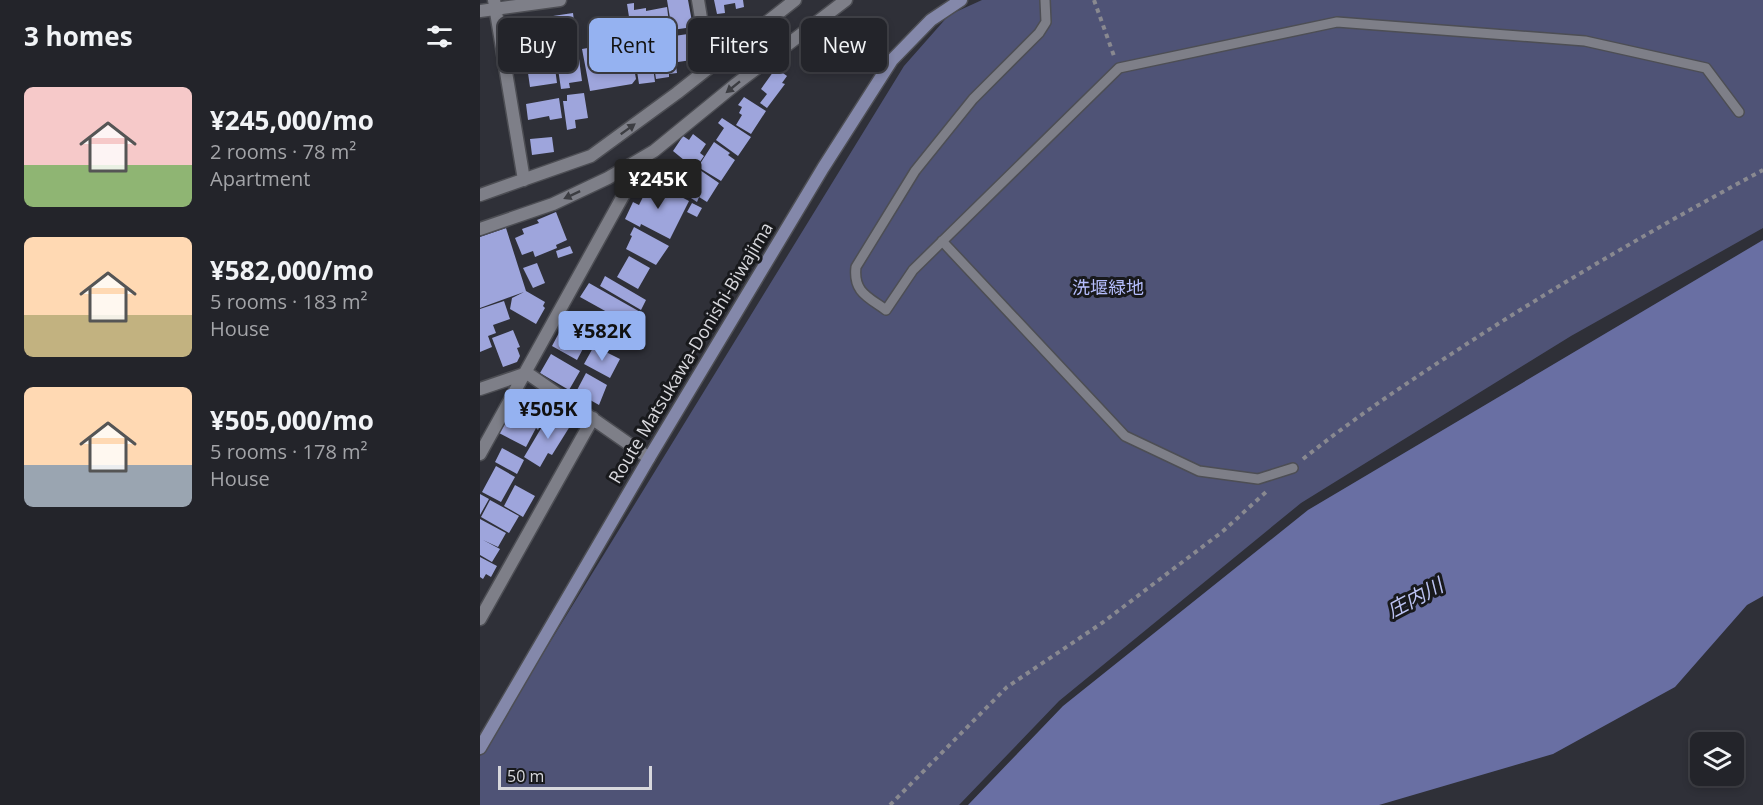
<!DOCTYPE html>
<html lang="en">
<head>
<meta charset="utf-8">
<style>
  :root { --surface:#23242a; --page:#2b2c32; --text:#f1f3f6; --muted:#a3a4a8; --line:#404147; --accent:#95b2f1 }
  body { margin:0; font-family:"Open Sans","Noto Sans JP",sans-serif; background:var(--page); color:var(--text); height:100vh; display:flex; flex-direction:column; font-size:22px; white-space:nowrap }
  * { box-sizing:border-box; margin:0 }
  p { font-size:20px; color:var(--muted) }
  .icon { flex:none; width:33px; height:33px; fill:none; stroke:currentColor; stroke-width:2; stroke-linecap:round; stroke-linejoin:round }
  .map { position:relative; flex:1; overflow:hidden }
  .details { display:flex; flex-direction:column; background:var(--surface); width:480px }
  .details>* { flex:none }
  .guide { position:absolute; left:18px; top:18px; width:570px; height:54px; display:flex; gap:12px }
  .tools { position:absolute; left:1210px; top:732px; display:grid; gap:12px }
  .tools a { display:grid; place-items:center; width:54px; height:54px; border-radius:9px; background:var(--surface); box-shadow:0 3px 9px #0003,0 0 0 2px var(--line); font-size:30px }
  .scale { position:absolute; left:18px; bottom:15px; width:154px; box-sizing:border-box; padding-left:6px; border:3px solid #d8d8dd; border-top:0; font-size:16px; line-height:21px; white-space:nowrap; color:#d8d8dd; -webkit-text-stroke:4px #18191c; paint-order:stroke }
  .price { position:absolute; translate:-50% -51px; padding:0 14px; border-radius:6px; background:var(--accent); color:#111; font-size:20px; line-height:39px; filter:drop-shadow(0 2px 3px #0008) }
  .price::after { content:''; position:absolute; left:50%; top:36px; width:18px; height:14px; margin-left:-9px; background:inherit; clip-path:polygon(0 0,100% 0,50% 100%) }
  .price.current { background:#222; color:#fff }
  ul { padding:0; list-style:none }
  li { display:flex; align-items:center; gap:18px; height:150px; padding:0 24px }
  li span { display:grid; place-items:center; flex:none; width:168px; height:120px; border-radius:9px; color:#555 }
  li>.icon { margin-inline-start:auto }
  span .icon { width:72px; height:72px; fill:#fffc; stroke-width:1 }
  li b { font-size:26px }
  h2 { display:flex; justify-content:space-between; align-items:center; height:72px; padding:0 24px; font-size:26px }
  .chip { padding:0 21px; border-radius:9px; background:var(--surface); box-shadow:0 3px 9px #0003,0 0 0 2px var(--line); font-size:21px; line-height:54px }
  .chip.current { background:var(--accent); color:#111 }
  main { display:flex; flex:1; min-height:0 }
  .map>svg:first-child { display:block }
</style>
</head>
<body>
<main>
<section class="details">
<h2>3 homes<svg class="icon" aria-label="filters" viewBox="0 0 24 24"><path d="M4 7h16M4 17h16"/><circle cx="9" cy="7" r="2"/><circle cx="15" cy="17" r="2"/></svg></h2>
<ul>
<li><span style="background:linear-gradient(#f6c9c9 65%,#8fb573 0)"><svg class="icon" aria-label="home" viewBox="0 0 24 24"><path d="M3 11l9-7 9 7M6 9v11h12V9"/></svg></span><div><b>¥245,000/mo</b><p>2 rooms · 78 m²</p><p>Apartment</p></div></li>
<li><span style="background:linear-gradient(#ffd9b3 65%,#c2b280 0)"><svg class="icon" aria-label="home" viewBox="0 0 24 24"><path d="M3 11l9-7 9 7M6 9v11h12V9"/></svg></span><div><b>¥582,000/mo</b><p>5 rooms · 183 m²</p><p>House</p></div></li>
<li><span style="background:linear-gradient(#ffd9b3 65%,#9aa5b1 0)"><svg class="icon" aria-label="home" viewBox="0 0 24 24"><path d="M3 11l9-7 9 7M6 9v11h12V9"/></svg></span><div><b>¥505,000/mo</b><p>5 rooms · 178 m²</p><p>House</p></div></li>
</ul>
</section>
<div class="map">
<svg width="1283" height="805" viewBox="0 0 1283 805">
  <rect width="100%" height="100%" fill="#2f3038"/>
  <!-- green -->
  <path fill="#4f5376" d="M502 0H1283V228L1091 336 821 503 579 701 479 805H0V756L424 66 469 15Z"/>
  <!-- water -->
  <path fill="#696fa3" d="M1283 240V596L1267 605 1195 687 1073 754 899 805H488L583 706 828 510Z"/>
  <!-- building -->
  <path fill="#9ea5dc" d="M187 0H208L213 27 192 30Z
    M234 0H263L264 7 256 9 255 3 244 5 245 13 237 14Z
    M154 3V10L166 8V11L187 7 190 31 152 36 147 4Z
    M93 13 98 53 84 55 83 51 51 55 52 61 40 63 39 58 33 59 27 23Z
    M140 27 143 41 149 40 156 79 152 84 110 91 102 49 125 45 124 40 132 39 130 30Z
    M213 28 218 59 198 62 194 36 208 34 207 29Z
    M169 37 175 82 159 84 152 39Z
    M176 39 178 46 193 44 197 73 189 74V77L176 79 170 40Z
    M99 59 102 81 89 83 90 88 81 89 77 62Z
    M74 61 77 83 50 87 48 73H43L42 66Z
    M296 68 307 76 302 83 305 84 287 108 280 103 287 94 281 89Z
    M104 93 108 118 95 120 96 128 87 130 83 101H87V95Z
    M264 97 286 111 271 134 256 125 262 115 259 113 262 107 258 105Z
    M79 98 82 118 70 120 69 116 48 120 46 104Z
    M242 118 271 137 258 156 236 140 244 128 238 123Z
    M213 134 226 144 220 153 224 156 215 169 193 151 203 136 209 140Z
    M72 137 74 152 52 155 50 139Z
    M234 142 250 153 248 155 255 160 241 181 218 167Z
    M181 159 195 167 185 186 171 179Z
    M217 168 239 183 227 202 219 197 217 202 202 192Z
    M171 181 209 201 190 239 161 224 160 227 145 219 153 202 159 205Z
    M212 203 222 208 217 217 207 212Z
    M76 212 87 240 76 245 77 248 55 257 53 251 42 255 35 238 44 234 42 229 59 223 57 220Z
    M154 227 189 246 176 265 146 249 152 236 150 235Z
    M26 228 46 291 65 302 63 306 65 308 56 324 30 309 32 298 44 292 0 308V237Z
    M90 246 93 253 78 258 76 251Z
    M149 256 170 268 158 289 137 277Z
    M57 263 65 283 53 288 43 268Z
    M125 276 166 300 161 310 120 286Z
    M109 283 162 313 154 327 100 297Z
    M24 301 30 319 13 325 16 333 8 336 12 347 0 352V309Z
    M81 329 106 343 97 360 72 346Z
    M33 330 40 347 37 348 40 356 37 362 23 367 12 338Z
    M114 346 140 359 130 378 104 364Z
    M71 354 100 371 89 390 60 373Z
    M106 373 127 385 119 405 96 392Z
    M45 392 71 405 58 430 56 428 46 447 19 433 26 418 35 423 36 419 40 420 45 411 38 407Z
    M75 413 92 423 72 455 68 453 60 467 44 457 63 425 66 427Z
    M22 448 44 460 37 474 15 462Z
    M16 466 35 477 21 502 2 492Z
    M35 485 55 496 43 517 24 506Z
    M0 494 9 499 0 515Z
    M10 500 39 516 29 533 1 517Z
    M0 519 26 533 18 547 3 540 20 549 12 562 0 555Z
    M0 557 17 566 11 577 6 574 3 579 0 577Z"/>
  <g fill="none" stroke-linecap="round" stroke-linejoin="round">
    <!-- service casing -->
    <g stroke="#4d4e54" stroke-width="12">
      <path id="service" d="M565 0 566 22 559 33 493 99 435 171 376 267C373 292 388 297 406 310L433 270 639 68 857 22 1105 41 1226 68 1259 112
        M462 241 645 436 719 471 778 479 813 468"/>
    </g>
    <!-- minor casing -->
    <g stroke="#4d4e54" stroke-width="15">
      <path id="minor" d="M14 0 44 180
        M218 0 229 67
        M0 11 80 0
        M0 195 111 156 197 93 315 0
        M0 229 73 204 128 178 174 151 256 84 366 0
        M0 389 47 373 169 458
        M0 454 164 158
        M0 619 113 418"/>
    </g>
    <!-- secondary casing -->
    <g stroke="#4d4e54" stroke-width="15">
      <path id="secondary" d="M0 748 169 458 343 168 412 60 451 20 481 0"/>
    </g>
    <!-- path -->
    <path stroke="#898990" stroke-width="4" stroke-dasharray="4.5 4.5" stroke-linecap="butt" d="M614 0 634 56
      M823 459C879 414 939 375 999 336 1091 277 1186 222 1283 170
      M410 805 527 687 622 623 742 532 786 492"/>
    <!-- service -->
    <use href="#service" stroke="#7e7f88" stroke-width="9"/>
    <!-- minor -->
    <use href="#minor" stroke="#7e7f88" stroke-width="12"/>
    <!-- secondary -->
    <use href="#secondary" stroke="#8488aa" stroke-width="12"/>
  </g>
  <!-- one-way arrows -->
  <defs><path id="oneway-solid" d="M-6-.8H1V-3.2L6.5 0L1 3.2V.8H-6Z" transform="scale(1.5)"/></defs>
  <g fill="#3c3d42">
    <use href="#oneway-solid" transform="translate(253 87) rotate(141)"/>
    <use href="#oneway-solid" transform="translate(148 129) rotate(-36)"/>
    <use href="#oneway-solid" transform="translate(92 195) rotate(155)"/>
  </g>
  <g text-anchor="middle" stroke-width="6" stroke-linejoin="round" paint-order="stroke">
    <!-- park labels -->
    <g font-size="18" fill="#b5bdfc" stroke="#18191c">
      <text x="628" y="294">洗堰緑地</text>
    </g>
    <!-- street labels -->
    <g font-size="18" fill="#d8d8dd" stroke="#18191c">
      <text transform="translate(211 353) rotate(-59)" y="6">Route Matsukawa-Donishi-Biwajima</text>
    </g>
    <!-- water labels -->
    <g font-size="20" font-style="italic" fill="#bcc3f2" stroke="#18191c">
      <text transform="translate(935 598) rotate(-28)" y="7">庄内川</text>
    </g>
  </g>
</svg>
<div class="tools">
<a><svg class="icon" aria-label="layers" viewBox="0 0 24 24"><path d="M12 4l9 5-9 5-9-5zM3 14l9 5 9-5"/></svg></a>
</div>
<div class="scale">50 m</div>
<b class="price current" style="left:178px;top:210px">¥245K</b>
<b class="price" style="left:122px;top:362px">¥582K</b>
<b class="price" style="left:68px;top:440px">¥505K</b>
<div class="guide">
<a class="chip">Buy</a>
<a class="chip current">Rent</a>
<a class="chip">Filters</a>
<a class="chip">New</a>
</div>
</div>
</main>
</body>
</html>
